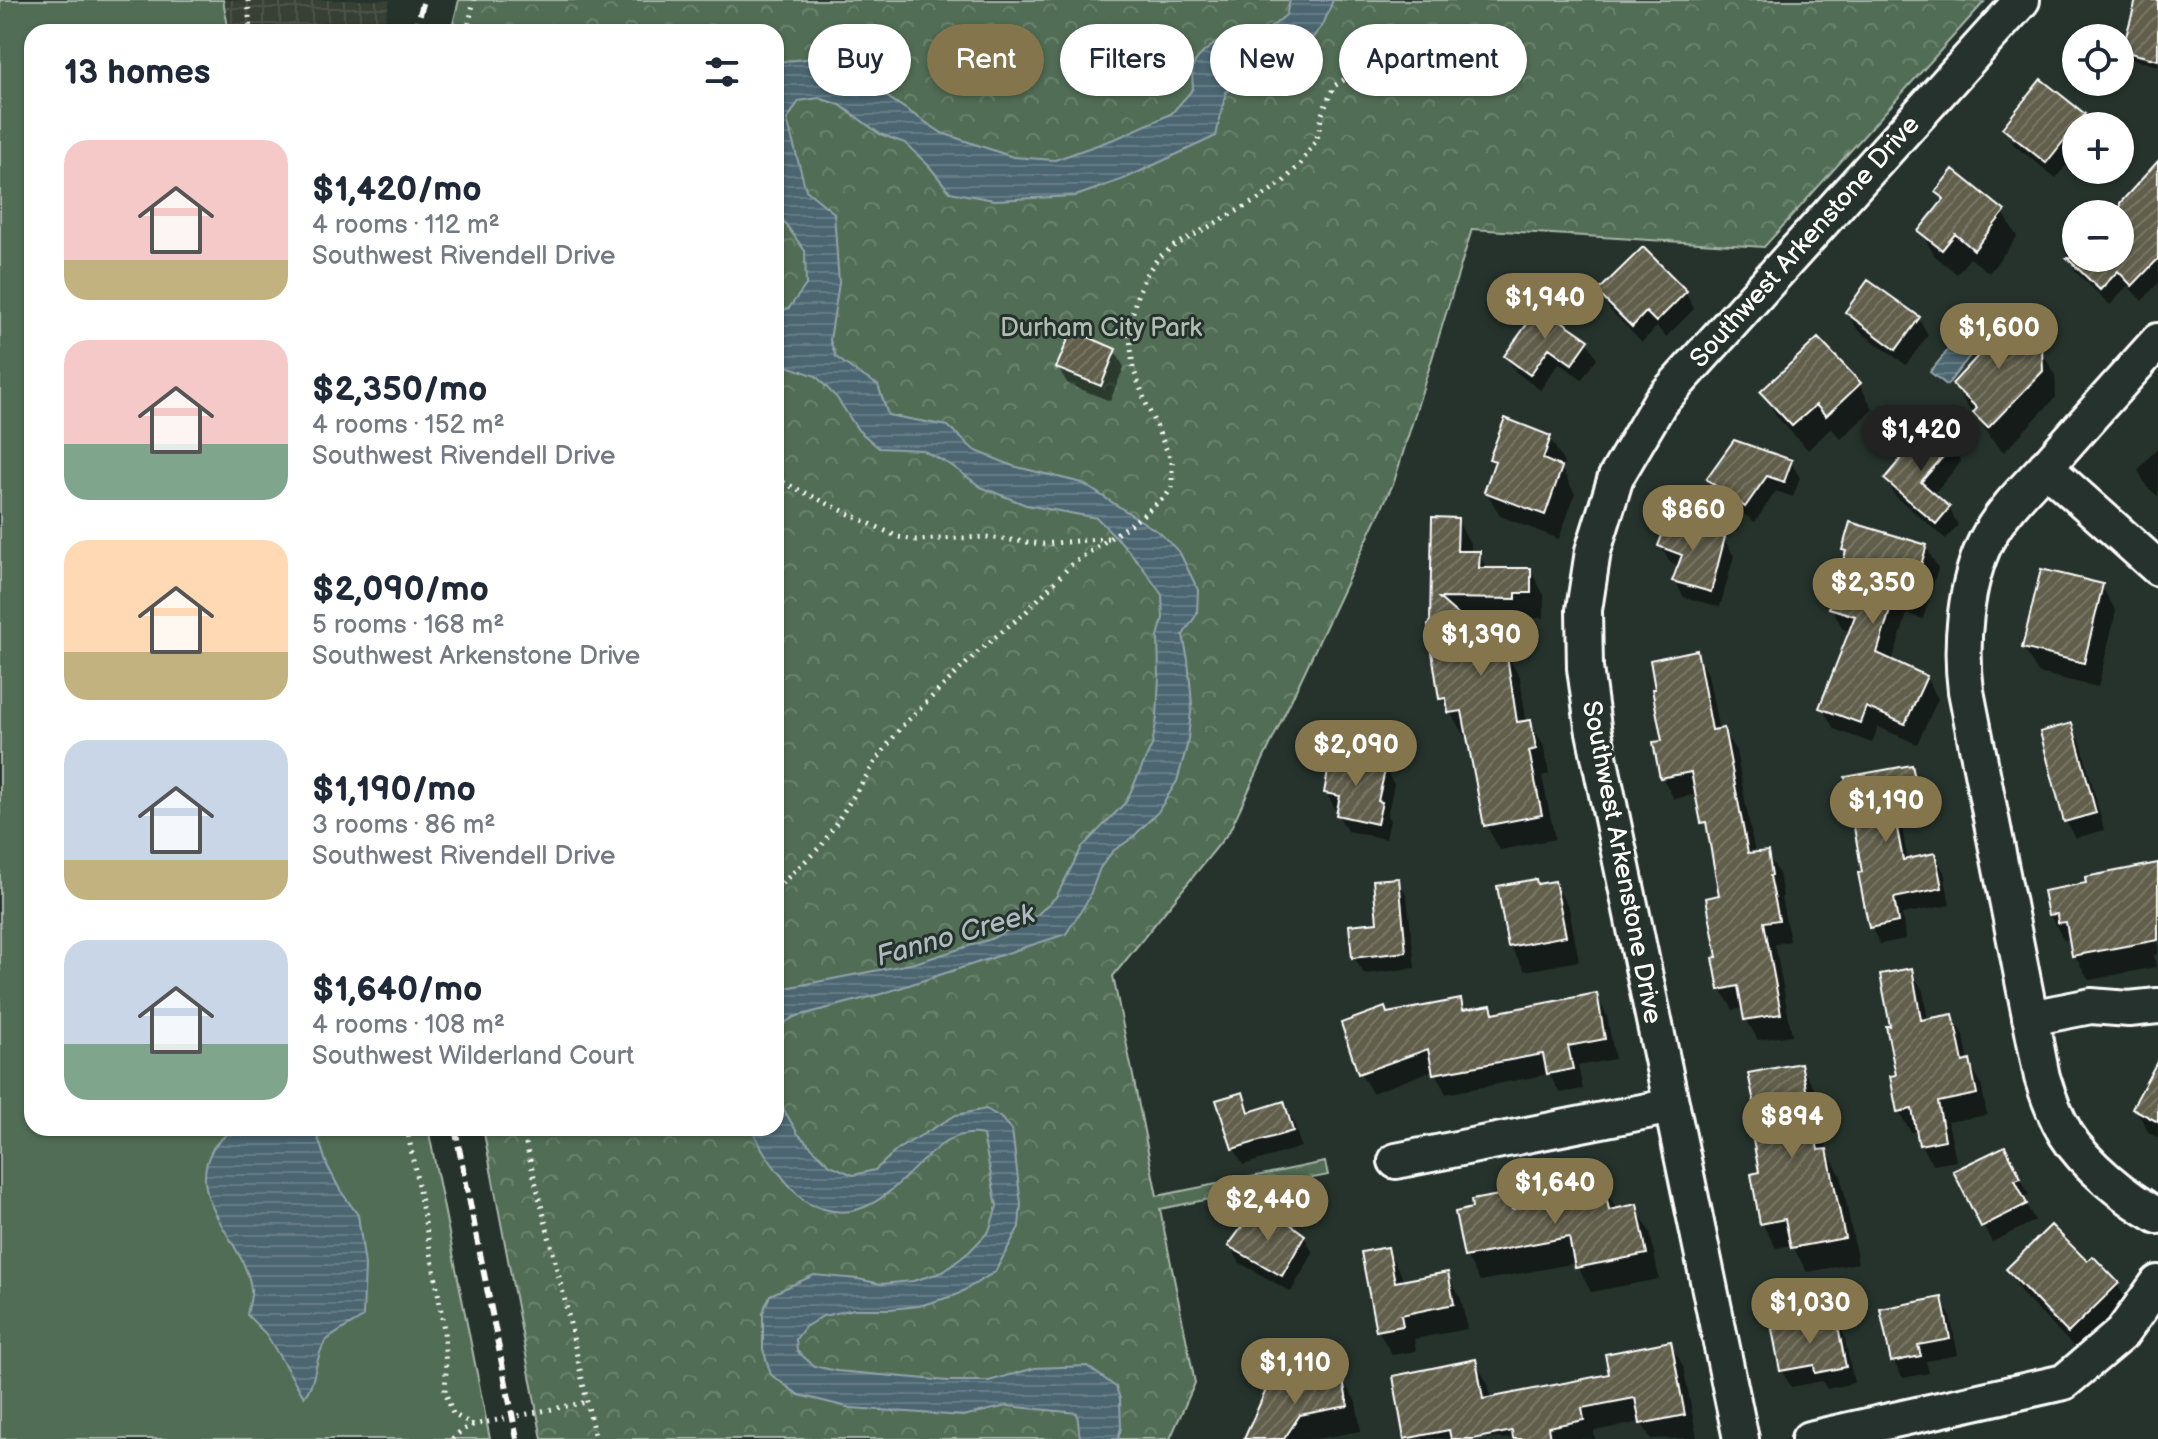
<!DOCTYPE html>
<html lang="en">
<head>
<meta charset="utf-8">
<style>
  :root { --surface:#fff; --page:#f2f2f3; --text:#1f2937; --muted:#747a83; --accent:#84754c }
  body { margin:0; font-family:"Balsamiq Sans",sans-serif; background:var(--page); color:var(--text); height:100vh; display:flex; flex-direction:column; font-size:30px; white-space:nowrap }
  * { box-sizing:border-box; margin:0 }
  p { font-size:26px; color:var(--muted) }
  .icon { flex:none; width:44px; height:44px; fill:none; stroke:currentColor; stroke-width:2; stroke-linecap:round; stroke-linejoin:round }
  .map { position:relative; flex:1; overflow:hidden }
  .details { position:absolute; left:24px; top:24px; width:760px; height:1112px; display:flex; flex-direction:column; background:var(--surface); border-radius:24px; box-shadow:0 2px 6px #0004 }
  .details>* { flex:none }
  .top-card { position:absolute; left:808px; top:24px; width:760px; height:72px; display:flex; gap:16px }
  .controls { position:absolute; left:2062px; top:24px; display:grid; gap:16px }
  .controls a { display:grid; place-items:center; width:72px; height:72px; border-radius:50%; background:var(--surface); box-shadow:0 2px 6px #0004; font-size:40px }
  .price { position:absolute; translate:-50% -68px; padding:0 18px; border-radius:28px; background:var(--accent); color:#fff; font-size:26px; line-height:52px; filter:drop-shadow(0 2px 4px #0008) }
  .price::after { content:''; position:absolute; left:50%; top:48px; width:24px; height:18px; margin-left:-12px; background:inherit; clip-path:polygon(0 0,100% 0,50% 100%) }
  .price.selected { background:#222; color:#fff }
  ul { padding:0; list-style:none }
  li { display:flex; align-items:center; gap:24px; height:200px; padding:0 40px }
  li span { display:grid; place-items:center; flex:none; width:224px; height:160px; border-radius:24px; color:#555 }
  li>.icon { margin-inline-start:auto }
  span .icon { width:96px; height:96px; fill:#fffc; stroke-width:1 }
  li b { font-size:34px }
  h2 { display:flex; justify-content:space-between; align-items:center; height:96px; padding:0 40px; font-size:34px }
  .tag { padding:0 28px; border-radius:36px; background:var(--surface); box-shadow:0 2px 6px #0004; font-size:28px; line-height:72px }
  .tag.selected { background:var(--accent); color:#fff }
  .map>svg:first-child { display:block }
</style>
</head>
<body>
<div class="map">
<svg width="2158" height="1439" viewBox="0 0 2158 1439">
  <defs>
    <pattern id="industrial-grid" width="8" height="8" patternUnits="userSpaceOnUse" patternTransform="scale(2)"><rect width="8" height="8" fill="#384036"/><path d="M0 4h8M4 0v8" fill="none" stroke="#4c534a"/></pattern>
    <pattern id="forest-crowns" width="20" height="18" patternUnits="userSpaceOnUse" patternTransform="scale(2)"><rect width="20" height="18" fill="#516d55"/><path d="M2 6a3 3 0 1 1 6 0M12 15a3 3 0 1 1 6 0" fill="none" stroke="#6b836e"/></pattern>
    <pattern id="water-rules" width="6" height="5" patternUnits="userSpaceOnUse" patternTransform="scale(2)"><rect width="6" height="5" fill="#4b6671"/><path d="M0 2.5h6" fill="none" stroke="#667d86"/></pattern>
    <pattern id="building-hatch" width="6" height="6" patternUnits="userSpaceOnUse" patternTransform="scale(2)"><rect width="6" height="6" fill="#615e4b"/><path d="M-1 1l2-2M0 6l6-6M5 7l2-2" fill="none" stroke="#797666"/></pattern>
  </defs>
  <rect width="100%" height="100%" fill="#26332d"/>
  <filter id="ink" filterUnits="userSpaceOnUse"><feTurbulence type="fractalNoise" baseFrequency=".0125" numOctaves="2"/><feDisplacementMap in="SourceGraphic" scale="16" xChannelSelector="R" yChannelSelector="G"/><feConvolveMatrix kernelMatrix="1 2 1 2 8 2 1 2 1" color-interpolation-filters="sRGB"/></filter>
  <g filter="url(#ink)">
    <!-- industrial -->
    <path fill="url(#industrial-grid)" d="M223 0H390L382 32H229Z"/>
    <!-- grass -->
    <path fill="#516d55" stroke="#a8b6aa" stroke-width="2" d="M0 0H223L229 32H32V1128H428L490 1439H0Z"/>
    <!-- forest -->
    <path fill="url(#forest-crowns)" stroke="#a8b6aa" stroke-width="2" d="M459 0H1954L1984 2 1764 247 1472 229 1394 482 1229 832 1113 976 1157 1196 1325 1162 1328 1175 1160 1209 1195 1383 1170 1439H542L483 1128H776V32H451Z"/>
    <!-- water -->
    <path fill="url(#water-rules)" stroke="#93a3aa" stroke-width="2" d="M1290 0H1333L1323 25 1281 77 1236 86 1226 92 1216 136 1126 178 1076 196 994 200 950 192 929 166 905 143 880 134 840 105 819 98 799 101 787 120 806 190 834 213 839 283 830 340 836 357 856 372 878 385 888 415 948 426 974 450 1013 466 1082 483 1160 533 1180 553 1198 590 1197 614 1183 635 1188 660 1192 704 1187 746 1177 781 1158 812 1131 839 1113 851 1100 868 1088 900 1066 934 881 994 794 1017 780 1026 776 1032V993L786 988 915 963 991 939 1037 915 1056 897 1082 847 1126 802 1152 745 1157 718 1159 675 1158 637 1163 618 1162 595 1141 565 1120 541 1097 518 1026 505 981 487 951 465 922 450 879 448 858 430 837 398 816 376 779 363 776 360V313L789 308 806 285 805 251 782 219 776 206V62L815 58 848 71 942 133 1013 157 1055 160 1117 138 1171 114 1193 89C1191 68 1191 61 1209 48 1220 40 1227 36 1240 34L1253 42 1286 15Z
      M1957 339 1973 352 1947 385 1930 372Z
      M776 1096 798 1134 830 1165 853 1175 875 1170 898 1149 956 1115 986 1109 1000 1117 1012 1130 1021 1204 1019 1227 995 1272 956 1295 919 1306 890 1309H854L823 1316 805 1327 796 1339 797 1351 814 1366 837 1371 948 1381H989L1035 1368 1087 1366 1116 1387 1120 1399 1121 1428 1118 1439H1080L1077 1413 1007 1406 963 1416 851 1408 799 1395 771 1375 763 1349V1313L770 1295 814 1275 858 1279 881 1284 913 1281 943 1272 969 1252 989 1231 997 1206 983 1135C924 1121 895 1230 824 1209 804 1203 803 1201 789 1185 774 1168 760 1149 752 1128H776Z
      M234 1128H315L327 1165 340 1190 358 1215 365 1265 363 1317C354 1323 330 1336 325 1342 314 1359 317 1382 304 1397L266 1334 247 1315C248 1307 252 1297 251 1290 247 1242 184 1202 212 1150 216 1142 228 1134 234 1128Z"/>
    <!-- shadow -->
    <path fill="#0007" d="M2138 0H2158V66L2128 58 2124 50Z
      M2084 115 2090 126H2076V153L2056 178 2014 145 2005 128Z
      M2158 164V283L2142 301 2128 286 2110 305 2076 272 2067 256 2076 246V258H2120V214H2113Z
      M1937 192 2003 212 2017 237 1989 273 1970 258 1957 274 1935 256 1920 231 1943 203Z
      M1685 292 1694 309 1666 337 1657 327 1642 342 1609 309 1600 293Z
      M1540 308 1587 342 1597 358 1582 379 1559 363 1540 390 1516 372 1506 356Z
      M1847 313 1918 318 1928 335 1906 365 1857 329Z
      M1974 350H2041L2055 375 2056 397 2004 452 1990 438 1978 417 1969 409 1954 384 1979 358Z
      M1115 351 1124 367 1110 401 1068 384 1058 368Z
      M1859 384 1873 409 1841 439 1831 428 1808 450 1777 417 1763 392Z
      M1550 438 1564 463 1562 470 1575 494 1559 539 1500 516 1486 491 1495 467 1491 459Z
      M1952 446 1961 462 1933 495 1949 508 1958 525 1946 539 1895 496 1886 479Z
      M2158 447V496L2147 487 2138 470Z
      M1790 461 1800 478 1793 497 1776 491 1755 522 1718 496 1709 479Z
      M1457 520 1471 545V553H1478L1488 570H1530L1544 595V618H1530L1529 623 1464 622 1481 637 1491 654 1505 652 1520 677 1526 722H1530L1544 747 1549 774 1542 776 1555 839 1500 850 1486 825 1469 737H1465L1441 698 1430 626Z
      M1724 539 1734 556 1720 607 1684 597 1675 581 1680 566 1670 562 1660 546Z
      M1926 547 1938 568 1923 619 1907 614 1892 662 1926 677 1938 699 1917 744 1878 727 1872 743 1834 729 1822 707 1851 631 1843 629 1831 607 1847 583 1841 574 1847 554 1844 549Z
      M2101 586 2116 611 2098 687 2038 673 2024 648Z
      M1696 653 1708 674 1719 731 1723 730 1736 751 1755 854 1767 853 1779 874 1783 897H1781L1790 941 1775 944 1792 1035 1758 1040 1746 1019 1744 1008 1733 1010 1721 989V897L1710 835 1703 822 1697 794 1674 799 1662 777 1664 742Z
      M2071 726 2081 742 2104 830 2076 838 2066 821Z
      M1911 767 1921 783 1926 808 1899 813 1908 861 1934 856 1944 872 1950 905 1902 914 1906 939 1880 944 1871 927 1864 874 1847 779Z
      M1384 768 1394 784 1387 816 1390 820 1386 839 1347 831 1338 815 1339 810 1335 809 1326 792Z
      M2158 865V954L2154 955 2156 967 2089 980 2074 955 2070 939 2064 940 2050 915Z
      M1398 880 1407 896 1415 968 1364 974 1354 957 1380 924Z
      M1554 883 1569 908 1579 961 1525 971 1510 946 1538 886Z
      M1911 970 1923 991 1928 1020 1952 1016 1964 1037 1969 1062 1981 1083 1987 1115 1948 1122 1956 1161 1933 1165 1921 1144 1918 1131 1911 1132 1899 1112 1898 1076 1893 1027Z
      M1596 996 1607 1016 1615 1059 1578 1066 1583 1089 1560 1093 1549 1074 1446 1094 1434 1070 1372 1093 1360 1073 1387 1015 1460 1001 1466 1012 1490 1007 1495 1014Z
      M1800 1065 1815 1090 1827 1151 1841 1176 1858 1263 1807 1272 1792 1245 1776 1248 1762 1223 1760 1124Z
      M2158 1071V1138L2149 1133 2135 1108Z
      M1242 1094 1252 1113 1283 1104 1293 1120 1301 1147 1243 1165 1234 1148Z
      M2014 1164 2029 1195 2023 1197 2035 1221 1992 1242 1983 1226Z
      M1603 1187 1617 1210 1636 1207 1650 1232 1659 1279 1591 1292 1576 1263 1480 1281 1466 1256 1508 1195 1517 1210 1564 1201Z
      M1274 1232 1304 1236 1313 1253 1291 1292 1240 1263 1230 1246Z
      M1387 1249 1401 1274 1403 1282 1447 1274 1461 1299 1467 1329 1414 1339 1416 1351 1392 1355 1378 1330Z
      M2087 1264 2117 1284 2131 1309 2083 1356 2022 1294 2008 1270Z
      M1941 1299 1950 1316 1958 1355 1926 1361 1929 1373 1903 1378 1893 1361Z
      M1835 1319 1844 1335 1854 1383 1827 1389 1822 1381 1791 1387 1782 1371 1774 1330Z
      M1670 1343 1683 1366 1697 1438 1651 1439 1641 1422 1594 1431 1595 1439 1406 1438 1475 1362 1488 1384 1491 1399 1611 1376Z
      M1341 1377 1356 1402 1361 1431 1316 1439H1248Z"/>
    <!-- building -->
    <path fill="url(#building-hatch)" stroke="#fff" stroke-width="2" d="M2136 0H2158V60L2122 51Z
      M2041 79 2085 114 2046 163 2002 128Z
      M2158 161V259L2132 286 2118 271 2100 290 2067 258H2120V203Z
      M1953 169 2005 211 1974 250 1955 234 1942 250 1918 231 1944 199 1935 192Z
      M1643 247 1687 291 1656 322 1646 312 1632 327 1597 292Z
      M1868 280 1920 317 1896 350 1845 312Z
      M1540 306 1589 340 1572 364 1549 348 1530 375 1504 356Z
      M2002 317 2035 348H2042L2043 371 1988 428 1973 413 1977 408 1952 384 1978 356 1971 349Z
      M1072 330 1116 349 1101 386 1056 368Z
      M1818 338 1861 383 1826 416 1816 405 1792 426 1760 392Z
      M1505 418 1551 436 1543 459 1562 467 1545 515 1484 492 1495 461 1489 459Z
      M1930 424 1954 444 1921 482 1950 507 1936 524 1884 479Z
      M1734 440 1792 460 1784 482 1767 476 1745 507 1706 479Z
      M1432 517 1458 518 1457 551H1480L1479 568H1531V593H1516V599L1439 598 1482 636 1485 653 1506 650 1517 722 1531 720 1536 749 1529 751 1542 815 1484 826 1462 711 1448 713 1446 698 1439 699 1428 625 1430 624Z
      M1669 517 1725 537 1711 592 1672 581 1682 555 1658 546Z
      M1850 522 1927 545 1911 598 1895 594 1877 653 1927 676 1905 724 1866 707 1860 723 1819 708 1855 616 1829 608 1838 578 1844 580 1845 578 1839 574 1846 551 1842 550Z
      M2041 569 2103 584 2084 663 2022 648Z
      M1697 650 1712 730 1724 728 1748 853 1768 851 1772 875 1770 876 1779 920 1764 922 1781 1014 1744 1020 1738 986 1719 990 1713 958 1717 957 1706 898 1719 895 1706 822 1701 823 1691 772 1660 778 1653 742 1662 741 1652 689H1655L1650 660Z
      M2072 723 2096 813 2064 822 2040 732Z
      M1331 755 1386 766 1378 801 1382 802 1377 824 1336 815 1340 796 1324 793Z
      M1912 765 1918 792 1891 797 1903 860 1935 853 1942 888 1894 898 1898 922 1869 928 1858 873 1862 872 1845 777Z
      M2158 863V940L2072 956 2066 922 2058 923 2057 914 2048 915 2043 891 2086 883 2085 877Z
      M1399 878 1406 952 1352 958 1349 925 1377 922 1373 880Z
      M1536 879 1537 884 1555 881 1566 936 1508 947 1497 886Z
      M1912 968 1921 1020 1953 1014 1963 1062 1970 1060 1977 1094 1938 1102 1945 1140 1919 1145 1912 1109 1897 1112 1890 1076 1896 1075 1886 1026H1890L1880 974Z
      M1597 993 1605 1039 1568 1046 1573 1069 1547 1074 1543 1054 1433 1074 1428 1049 1358 1074 1341 1023 1385 1007 1387 1013 1461 999 1463 1010 1491 1005 1493 1013Z
      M2158 1060V1122L2132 1108Z
      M1801 1063 1818 1150 1827 1149 1845 1238 1791 1248 1785 1219 1760 1224 1751 1174 1759 1172 1750 1124 1758 1122 1748 1073Z
      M1243 1092 1249 1112 1284 1101 1293 1131 1232 1149 1216 1100Z
      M2005 1146 2021 1178 2015 1180 2027 1204 1981 1227 1953 1171Z
      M1604 1185 1609 1210 1637 1204 1647 1254 1575 1268 1569 1237 1464 1257 1455 1212 1472 1208 1471 1200 1510 1193 1512 1209 1562 1199 1560 1193Z
      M1252 1213 1274 1229 1282 1218 1305 1235 1282 1276 1228 1246Z
      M2051 1225 2087 1261 2093 1256 2119 1283 2068 1333 2006 1269Z
      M1388 1247 1395 1282 1448 1272 1454 1304 1401 1315 1403 1326 1376 1331 1361 1252Z
      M1942 1297 1950 1339 1918 1345 1921 1356 1891 1362 1880 1309Z
      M1836 1316 1846 1367 1815 1373 1814 1365 1780 1371 1772 1329Z
      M1671 1341 1685 1415 1640 1424 1635 1398 1582 1408 1584 1420 1548 1427 1550 1439H1513L1512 1431 1473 1439H1451L1449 1430 1404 1439 1393 1376 1476 1359 1483 1399 1609 1374 1605 1354Z
      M1342 1375 1348 1406 1300 1415 1284 1439H1244L1267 1388Z"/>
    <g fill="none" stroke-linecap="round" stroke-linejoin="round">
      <!-- minor casing -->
      <g stroke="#fff" stroke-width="40">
        <path id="minor" d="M2158 341C2123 380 2087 420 2052 460 2029 485 2002 510 1986 541 1965 583 1960 645 1966 691L2042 1077C2048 1097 2055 1116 2066 1134 2085 1165 2126 1198 2158 1216
          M2045 467 2158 568
          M2030 1018 2091 1006 2129 1009 2158 1006
          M1396 1161 1672 1106
          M1741 1439 1593 727 1585 668 1584 610 1593 551 1616 477 1660 402 2022 0
          M1809 1439 2064 1382 2122 1333 2158 1283"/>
      </g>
      <!-- path -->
      <path stroke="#fff" stroke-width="5" stroke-dasharray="2 6" stroke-linecap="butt" d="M248 0 250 32
        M467 32 474 0
        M776 479 898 537 916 540 986 537 1043 544 1109 538
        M776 889 822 845 880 755 902 726 982 648 1026 612 1071 565 1139 518 1166 496 1172 487V462L1145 401 1133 368 1129 329 1136 299 1145 276 1158 258 1174 246 1257 200 1283 182 1301 163 1317 139 1322 114 1334 86 1355 73 1404 62 1466 59 1492 51
        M407 1128 436 1280 444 1330 446 1371 445 1391 453 1414 473 1425
        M522 1128 566 1305 595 1439
        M452 1439 462 1430 473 1425 587 1402"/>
      <!-- minor -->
      <use href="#minor" stroke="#26332d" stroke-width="34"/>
      <!-- rail -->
      <path stroke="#fff" stroke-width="6" stroke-dasharray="12 6" stroke-linecap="butt" d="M415 32 424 0
        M455 1128 517 1439"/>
    </g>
  </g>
  <g text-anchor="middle" stroke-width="6" stroke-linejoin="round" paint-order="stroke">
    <!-- street labels -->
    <g font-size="26" fill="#fff" stroke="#26332d">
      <text transform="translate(1804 241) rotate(-48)" y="9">Southwest Arkenstone Drive</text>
      <text transform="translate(1623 862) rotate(79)" y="9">Southwest Arkenstone Drive</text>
    </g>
    <!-- park labels -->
    <g font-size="26" fill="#b1bdb2" stroke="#26332d">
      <text x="1101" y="336">Durham City Park</text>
    </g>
    <!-- water labels -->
    <g font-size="28" font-style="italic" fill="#aebabf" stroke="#26332d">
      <text transform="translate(955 934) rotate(-16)" y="10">Fanno Creek</text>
    </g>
  </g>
</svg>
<div class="controls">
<a><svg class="icon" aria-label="locate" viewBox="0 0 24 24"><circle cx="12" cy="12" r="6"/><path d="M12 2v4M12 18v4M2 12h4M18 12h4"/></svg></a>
<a>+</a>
<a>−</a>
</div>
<b class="price" style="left:1545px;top:341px">$1,940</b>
<b class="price" style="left:1999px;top:371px">$1,600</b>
<b class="price selected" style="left:1921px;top:473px">$1,420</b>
<b class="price" style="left:1693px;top:553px">$860</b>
<b class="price" style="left:1873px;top:626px">$2,350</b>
<b class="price" style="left:1481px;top:678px">$1,390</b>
<b class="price" style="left:1356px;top:788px">$2,090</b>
<b class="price" style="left:1886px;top:844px">$1,190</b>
<b class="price" style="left:1792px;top:1160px">$894</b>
<b class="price" style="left:1555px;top:1226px">$1,640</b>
<b class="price" style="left:1268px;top:1243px">$2,440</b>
<b class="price" style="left:1810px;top:1346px">$1,030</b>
<b class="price" style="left:1295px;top:1406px">$1,110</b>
<div class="top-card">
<a class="tag">Buy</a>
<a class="tag selected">Rent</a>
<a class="tag">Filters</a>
<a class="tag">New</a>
<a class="tag">Apartment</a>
</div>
<section class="details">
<h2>13 homes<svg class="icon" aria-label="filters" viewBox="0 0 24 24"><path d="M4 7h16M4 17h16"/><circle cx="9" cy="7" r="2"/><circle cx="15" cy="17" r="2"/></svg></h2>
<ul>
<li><span style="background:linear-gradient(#f6c9c9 75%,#c2b280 0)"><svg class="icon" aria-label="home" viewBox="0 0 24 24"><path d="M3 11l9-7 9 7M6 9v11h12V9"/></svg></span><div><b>$1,420/mo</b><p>4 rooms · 112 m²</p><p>Southwest Rivendell Drive</p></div></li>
<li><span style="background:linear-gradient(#f6c9c9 65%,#7fa58c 0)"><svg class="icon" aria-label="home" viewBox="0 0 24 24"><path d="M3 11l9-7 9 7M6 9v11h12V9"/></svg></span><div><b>$2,350/mo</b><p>4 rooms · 152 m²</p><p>Southwest Rivendell Drive</p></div></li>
<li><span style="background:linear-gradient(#ffd9b3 70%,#c2b280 0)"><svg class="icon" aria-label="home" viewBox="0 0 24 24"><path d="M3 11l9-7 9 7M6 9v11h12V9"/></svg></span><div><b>$2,090/mo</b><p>5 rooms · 168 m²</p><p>Southwest Arkenstone Drive</p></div></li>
<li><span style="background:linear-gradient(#c9d6e8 75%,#c2b280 0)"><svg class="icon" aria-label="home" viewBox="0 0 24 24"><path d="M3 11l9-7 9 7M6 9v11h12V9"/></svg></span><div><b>$1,190/mo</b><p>3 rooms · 86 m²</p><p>Southwest Rivendell Drive</p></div></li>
<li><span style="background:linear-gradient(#c9d6e8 65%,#7fa58c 0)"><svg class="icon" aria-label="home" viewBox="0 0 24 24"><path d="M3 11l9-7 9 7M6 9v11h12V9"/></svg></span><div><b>$1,640/mo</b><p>4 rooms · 108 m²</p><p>Southwest Wilderland Court</p></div></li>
</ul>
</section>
</div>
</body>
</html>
